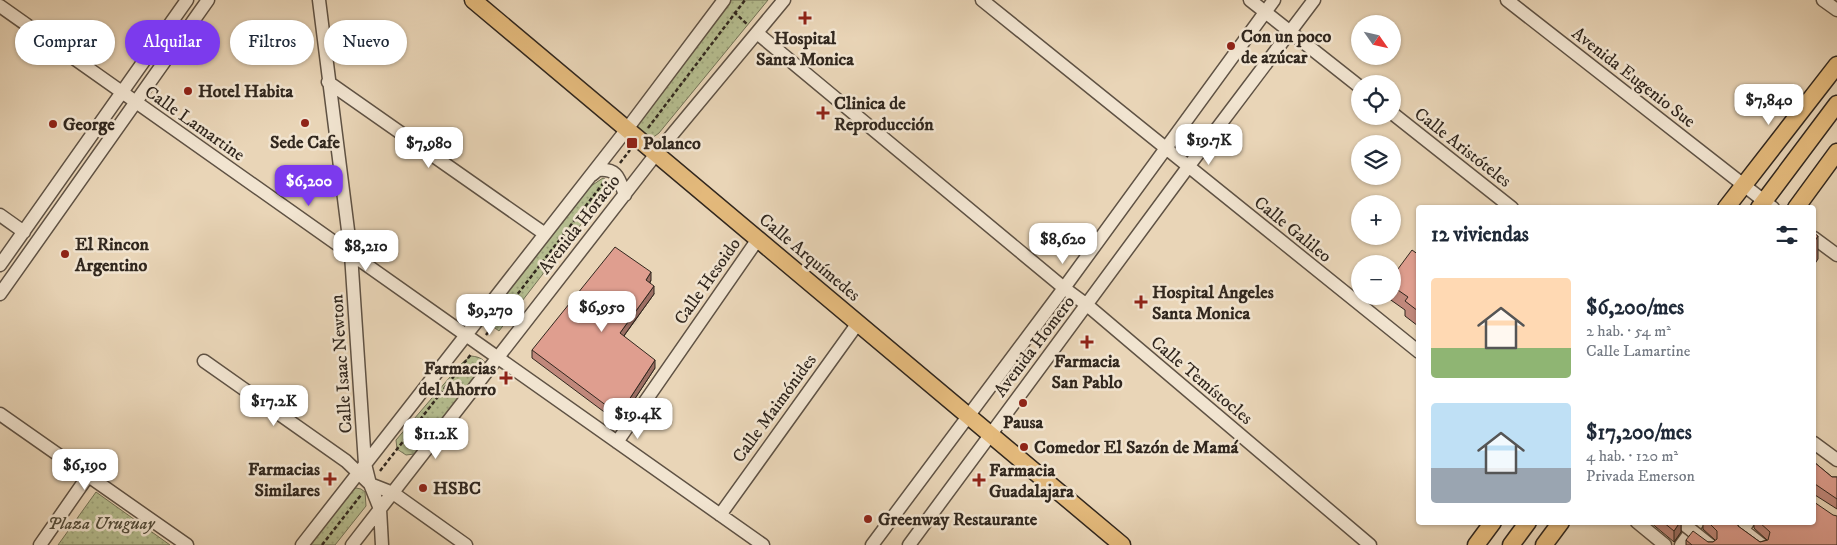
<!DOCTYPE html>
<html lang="es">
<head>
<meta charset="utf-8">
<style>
  :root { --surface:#fff; --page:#f2f2f3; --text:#1f2937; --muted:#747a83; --accent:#7c3aed }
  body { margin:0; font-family:"IM FELL DW Pica",serif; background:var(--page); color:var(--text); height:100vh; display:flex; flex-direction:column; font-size:19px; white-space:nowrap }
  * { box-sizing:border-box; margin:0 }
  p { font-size:16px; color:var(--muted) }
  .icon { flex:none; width:28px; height:28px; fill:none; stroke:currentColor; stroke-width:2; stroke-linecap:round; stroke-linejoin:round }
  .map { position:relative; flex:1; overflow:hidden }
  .sheet { position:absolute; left:1416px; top:205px; width:400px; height:320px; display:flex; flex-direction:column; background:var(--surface); border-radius:5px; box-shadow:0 1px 4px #0004 }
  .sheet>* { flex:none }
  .hud { position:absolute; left:15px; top:20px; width:475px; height:45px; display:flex; gap:10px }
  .needle { width:32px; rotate:124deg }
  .tools { position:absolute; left:1351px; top:15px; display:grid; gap:10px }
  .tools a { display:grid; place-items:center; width:50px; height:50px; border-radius:50%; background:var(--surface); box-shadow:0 1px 4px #0004; font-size:25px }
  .price { position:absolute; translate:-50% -42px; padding:0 11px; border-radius:10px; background:#fff; color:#222; font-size:16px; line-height:32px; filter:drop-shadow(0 1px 2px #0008) }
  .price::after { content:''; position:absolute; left:50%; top:30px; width:15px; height:11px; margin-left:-8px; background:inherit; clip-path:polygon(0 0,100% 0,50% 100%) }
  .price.on { background:var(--accent); color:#fff }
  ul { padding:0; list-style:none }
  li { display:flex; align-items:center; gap:15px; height:125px; padding:0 15px }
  li span { display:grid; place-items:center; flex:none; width:140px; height:100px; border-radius:5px; color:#555 }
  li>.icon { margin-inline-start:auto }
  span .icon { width:60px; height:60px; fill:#fffc; stroke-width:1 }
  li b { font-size:21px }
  h2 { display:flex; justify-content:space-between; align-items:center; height:60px; padding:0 15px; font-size:21px }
  .chip { padding:0 18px; border-radius:22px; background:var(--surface); box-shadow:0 1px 4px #0004; font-size:18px; line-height:45px }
  .chip.on { background:var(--accent); color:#fff }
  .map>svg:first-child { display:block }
</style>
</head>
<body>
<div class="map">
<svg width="1837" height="545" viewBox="0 0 1837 545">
  <defs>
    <pattern id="green-dots" width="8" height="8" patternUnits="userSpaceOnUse" patternTransform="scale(1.25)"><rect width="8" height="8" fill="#b5bd8f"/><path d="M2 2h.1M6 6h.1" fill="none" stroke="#9ca27b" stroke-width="1.8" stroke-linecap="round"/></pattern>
  </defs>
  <rect width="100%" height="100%" fill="#e9d5b7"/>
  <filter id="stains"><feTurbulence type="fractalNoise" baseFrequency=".004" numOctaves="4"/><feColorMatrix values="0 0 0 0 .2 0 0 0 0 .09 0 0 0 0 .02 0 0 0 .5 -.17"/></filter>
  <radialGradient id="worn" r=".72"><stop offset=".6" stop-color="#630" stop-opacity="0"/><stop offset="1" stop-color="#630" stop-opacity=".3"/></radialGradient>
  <!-- green -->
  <path fill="url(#green-dots)" stroke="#737256" d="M727 0H768L659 133 648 141 643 140 634 122Z
    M603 178 610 182 609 188 499 331 483 319 588 188Z
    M471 356C480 357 485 359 487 368L422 453 406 455 397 449 396 440 462 363Z
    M356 488 361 489 365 492 366 506 335 545H307L350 490Z
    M96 492 170 545H58Z"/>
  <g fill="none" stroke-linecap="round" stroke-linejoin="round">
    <!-- minor casing -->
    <g stroke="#5f5244" stroke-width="15">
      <path id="minor" d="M319 0 351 254 365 464 370 484 380 509 382 545
        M982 0 1419 352
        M1250 0 1360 87
        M1507 0 1773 208
        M1823 0 1837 10
        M0 6 763 545
        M757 33 1064 288 1087 305 1370 545
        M328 82 545 234
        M1392 113 1512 208
        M592 175 598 170C618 168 619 179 625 195
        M0 215 24 232
        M1814 238 1837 255
        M0 265 187 0
        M0 294 208 0
        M204 361 346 461 370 484 393 493 466 545
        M0 414 187 545
        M617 442 758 239
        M1814 443 1837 460
        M720 515 858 323
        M1637 522 1665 545
        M1748 522 1743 530 1762 545
        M40 545 88 476
        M302 545 627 129 724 0
        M352 545 656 154 784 0
        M872 545 1064 288 1274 0
        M909 545 1188 167 1314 0
        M1681 545 1698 522"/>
    </g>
    <!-- major casing -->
    <g stroke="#31271e" stroke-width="19">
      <path id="major" d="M473 0 1122 545
        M1726 208 1837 65
        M1759 208 1837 104
        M1796 208 1837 152
        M1476 545 1493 522
        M1511 545 1528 522
        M1544 545 1561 522"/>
    </g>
    <!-- path -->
    <path stroke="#31271e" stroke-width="2.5" stroke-dasharray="4 2.5" stroke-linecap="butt" d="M734 12 748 25
      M648 128 745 0
      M620 163 630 150
      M486 335 605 181
      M380 471 472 353
      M322 545 361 495"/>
    <!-- minor -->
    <use href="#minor" stroke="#f1e4d0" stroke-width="12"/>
    <!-- major -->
    <use href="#major" stroke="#e4ba7c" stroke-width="16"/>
    <!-- minor-bridge casing -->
    <g stroke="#5f5244" stroke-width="15" stroke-linecap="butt">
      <path id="minor-bridge" d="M1681 522 1710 545"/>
    </g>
    <!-- minor-bridge -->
    <use href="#minor-bridge" stroke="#f1e4d0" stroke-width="12"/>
  </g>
  <!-- wall -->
  <path fill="#c0887b" stroke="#31271e" d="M1419 255 1418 326 1405 316V310L1388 298V296H1392V277Z
    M651 280 650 283 654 294 624 336 655 368 619 423 532 358V350Z
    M1814 462 1832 477H1837V509L1815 495H1814Z
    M1650 522H1681V532L1674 542Z
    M1703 522H1739L1737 524 1738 526 1760 542 1767 540 1754 528V522H1814L1837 545H1686V540L1708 542H1713L1715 540 1703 529Z"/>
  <!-- shaded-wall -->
  <path fill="#9c6f64" stroke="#31271e" d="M1818 236V259L1814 265V242Z
    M651 272V280L646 288V280Z
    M654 286V294L620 341V333Z
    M655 360V368L619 423V415Z
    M1680 522H1681V532L1674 542V531Z"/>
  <!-- building -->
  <path fill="#df9e8f" stroke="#31271e" d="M1814 233 1818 236 1814 242Z
    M615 247 651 272 646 280 654 286 620 333 655 360 619 415 532 350Z
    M1412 250 1419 255 1418 311 1405 301 1408 297 1392 286V277Z
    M1814 462 1832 477H1837V499L1815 484 1814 485Z
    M1814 502 1833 515 1837 516V545H1692L1686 540 1693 531 1708 542H1713L1717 539V531L1708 522H1737L1738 526 1760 542 1768 540 1770 532 1759 522H1814Z
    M1663 522H1680L1674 531Z"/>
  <!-- markers -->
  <g fill="#8f2418" stroke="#f1e4d0" stroke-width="2">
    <path d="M802.5 10.5h5v5h5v5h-5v5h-5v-5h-5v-5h5z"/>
    <circle cx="1231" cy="46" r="5"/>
    <circle cx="188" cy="91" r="5"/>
    <path d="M820.5 105.5h5v5h5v5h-5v5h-5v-5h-5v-5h5z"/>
    <circle cx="305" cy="123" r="5"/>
    <circle cx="53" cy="124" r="5"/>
    <rect x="626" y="137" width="12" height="12" rx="2.5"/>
    <circle cx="65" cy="254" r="5"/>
    <path d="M1138.5 294.5h5v5h5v5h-5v5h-5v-5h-5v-5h5z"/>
    <path d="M1084.5 334.5h5v5h5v5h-5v5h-5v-5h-5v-5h5z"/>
    <path d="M503.5 370.5h5v5h5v5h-5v5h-5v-5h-5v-5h5z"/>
    <circle cx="1023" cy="403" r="5"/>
    <circle cx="1024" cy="447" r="5"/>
    <path d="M327.5 471.5h5v5h5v5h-5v5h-5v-5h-5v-5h5z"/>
    <path d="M976.5 472.5h5v5h5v5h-5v5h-5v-5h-5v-5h5z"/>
    <circle cx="423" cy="488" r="5"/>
    <circle cx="868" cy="519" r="5"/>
  </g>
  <g text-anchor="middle" stroke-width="5" stroke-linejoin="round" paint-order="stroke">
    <!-- poi labels -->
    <g font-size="18" font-weight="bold" fill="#31271e" stroke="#f1e4d0" text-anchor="start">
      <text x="1241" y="42">Con un poco<tspan x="1241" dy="21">de azúcar</tspan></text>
      <text x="805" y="44" text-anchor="middle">Hospital<tspan x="805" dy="21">Santa Monica</tspan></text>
      <text x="198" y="97">Hotel Habita</text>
      <text x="834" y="109">Clinica de<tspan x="834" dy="21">Reproducción</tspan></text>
      <text x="63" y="130">George</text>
      <text x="305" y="148" text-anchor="middle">Sede Cafe</text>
      <text x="643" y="149">Polanco</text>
      <text x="75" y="250">El Rincon<tspan x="75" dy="21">Argentino</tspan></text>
      <text x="1152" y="298">Hospital Angeles<tspan x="1152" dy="21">Santa Monica</tspan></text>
      <text x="1087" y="367" text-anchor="middle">Farmacia<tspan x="1087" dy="21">San Pablo</tspan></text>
      <text x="496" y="374" text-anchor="end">Farmacias<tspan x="496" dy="21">del Ahorro</tspan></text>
      <text x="1023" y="428" text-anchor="middle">Pausa</text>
      <text x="1034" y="453">Comedor El Sazón de Mamá</text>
      <text x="320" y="475" text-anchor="end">Farmacias<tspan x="320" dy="21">Similares</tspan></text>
      <text x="989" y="476">Farmacia<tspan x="989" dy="21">Guadalajara</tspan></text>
      <text x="433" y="494">HSBC</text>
      <text x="878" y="525">Greenway Restaurante</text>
    </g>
    <!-- street labels -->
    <g font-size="18" fill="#31271e" stroke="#f1e4d0">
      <text transform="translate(1634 77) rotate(38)" y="6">Avenida Eugenio Sue</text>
      <text transform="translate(195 123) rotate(35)" y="6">Calle Lamartine</text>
      <text transform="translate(1463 147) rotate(38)" y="6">Calle Aristóteles</text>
      <text transform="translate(579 224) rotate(-52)" y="6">Avenida Horacio</text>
      <text transform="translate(1293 229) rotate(39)" y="6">Calle Galileo</text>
      <text transform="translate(810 257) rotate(40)" y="6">Calle Arquímedes</text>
      <text transform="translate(707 281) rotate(-55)" y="6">Calle Hesoido</text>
      <text transform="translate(1034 346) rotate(-53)" y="6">Avenida Homero</text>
      <text transform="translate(341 364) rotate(-94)" y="6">Calle Isaac Newton</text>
      <text transform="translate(1202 380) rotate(40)" y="6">Calle Temístocles</text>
      <text transform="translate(774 408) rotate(-54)" y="6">Calle Maimónides</text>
    </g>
    <!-- park labels -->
    <g font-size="18" font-style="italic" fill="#524c3a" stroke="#f1e4d0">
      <text x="101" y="529">Plaza Uruguay</text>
    </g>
  </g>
  <rect width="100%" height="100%" filter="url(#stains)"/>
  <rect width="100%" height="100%" fill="url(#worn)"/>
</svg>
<div class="tools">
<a><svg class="needle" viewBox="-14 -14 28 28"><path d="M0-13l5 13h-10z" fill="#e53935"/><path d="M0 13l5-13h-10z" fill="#747a83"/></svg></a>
<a><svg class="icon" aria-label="locate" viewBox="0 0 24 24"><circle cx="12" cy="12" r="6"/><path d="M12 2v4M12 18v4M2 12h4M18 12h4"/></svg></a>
<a><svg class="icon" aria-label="layers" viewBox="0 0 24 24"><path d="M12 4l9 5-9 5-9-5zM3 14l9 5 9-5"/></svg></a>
<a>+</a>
<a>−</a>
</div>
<b class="price" style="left:1769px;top:126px">$7,840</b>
<b class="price" style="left:1209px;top:166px">$19.7K</b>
<b class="price" style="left:429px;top:169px">$7,980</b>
<b class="price on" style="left:309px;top:207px">$6,200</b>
<b class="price" style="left:1063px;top:265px">$8,620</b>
<b class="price" style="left:366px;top:272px">$8,210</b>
<b class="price" style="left:602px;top:333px">$6,950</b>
<b class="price" style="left:490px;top:336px">$9,270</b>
<b class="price" style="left:274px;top:427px">$17.2K</b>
<b class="price" style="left:638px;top:440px">$19.4K</b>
<b class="price" style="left:436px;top:460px">$11.2K</b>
<b class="price" style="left:85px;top:491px">$6,190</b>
<div class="hud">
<a class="chip">Comprar</a>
<a class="chip on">Alquilar</a>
<a class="chip">Filtros</a>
<a class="chip">Nuevo</a>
</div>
<section class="sheet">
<h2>12 viviendas<svg class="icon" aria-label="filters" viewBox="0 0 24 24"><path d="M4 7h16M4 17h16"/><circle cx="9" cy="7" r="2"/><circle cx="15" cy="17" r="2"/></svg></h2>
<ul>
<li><span style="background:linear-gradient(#ffd9b3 70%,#8fb573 0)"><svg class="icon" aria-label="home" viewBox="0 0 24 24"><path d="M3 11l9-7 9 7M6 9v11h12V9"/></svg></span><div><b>$6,200/mes</b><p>2 hab. · 54 m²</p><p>Calle Lamartine</p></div></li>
<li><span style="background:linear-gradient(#bfe0f5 65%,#9aa5b1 0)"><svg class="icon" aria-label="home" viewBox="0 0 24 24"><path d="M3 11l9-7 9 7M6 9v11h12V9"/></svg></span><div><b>$17,200/mes</b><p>4 hab. · 120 m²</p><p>Privada Emerson</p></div></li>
</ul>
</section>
</div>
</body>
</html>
